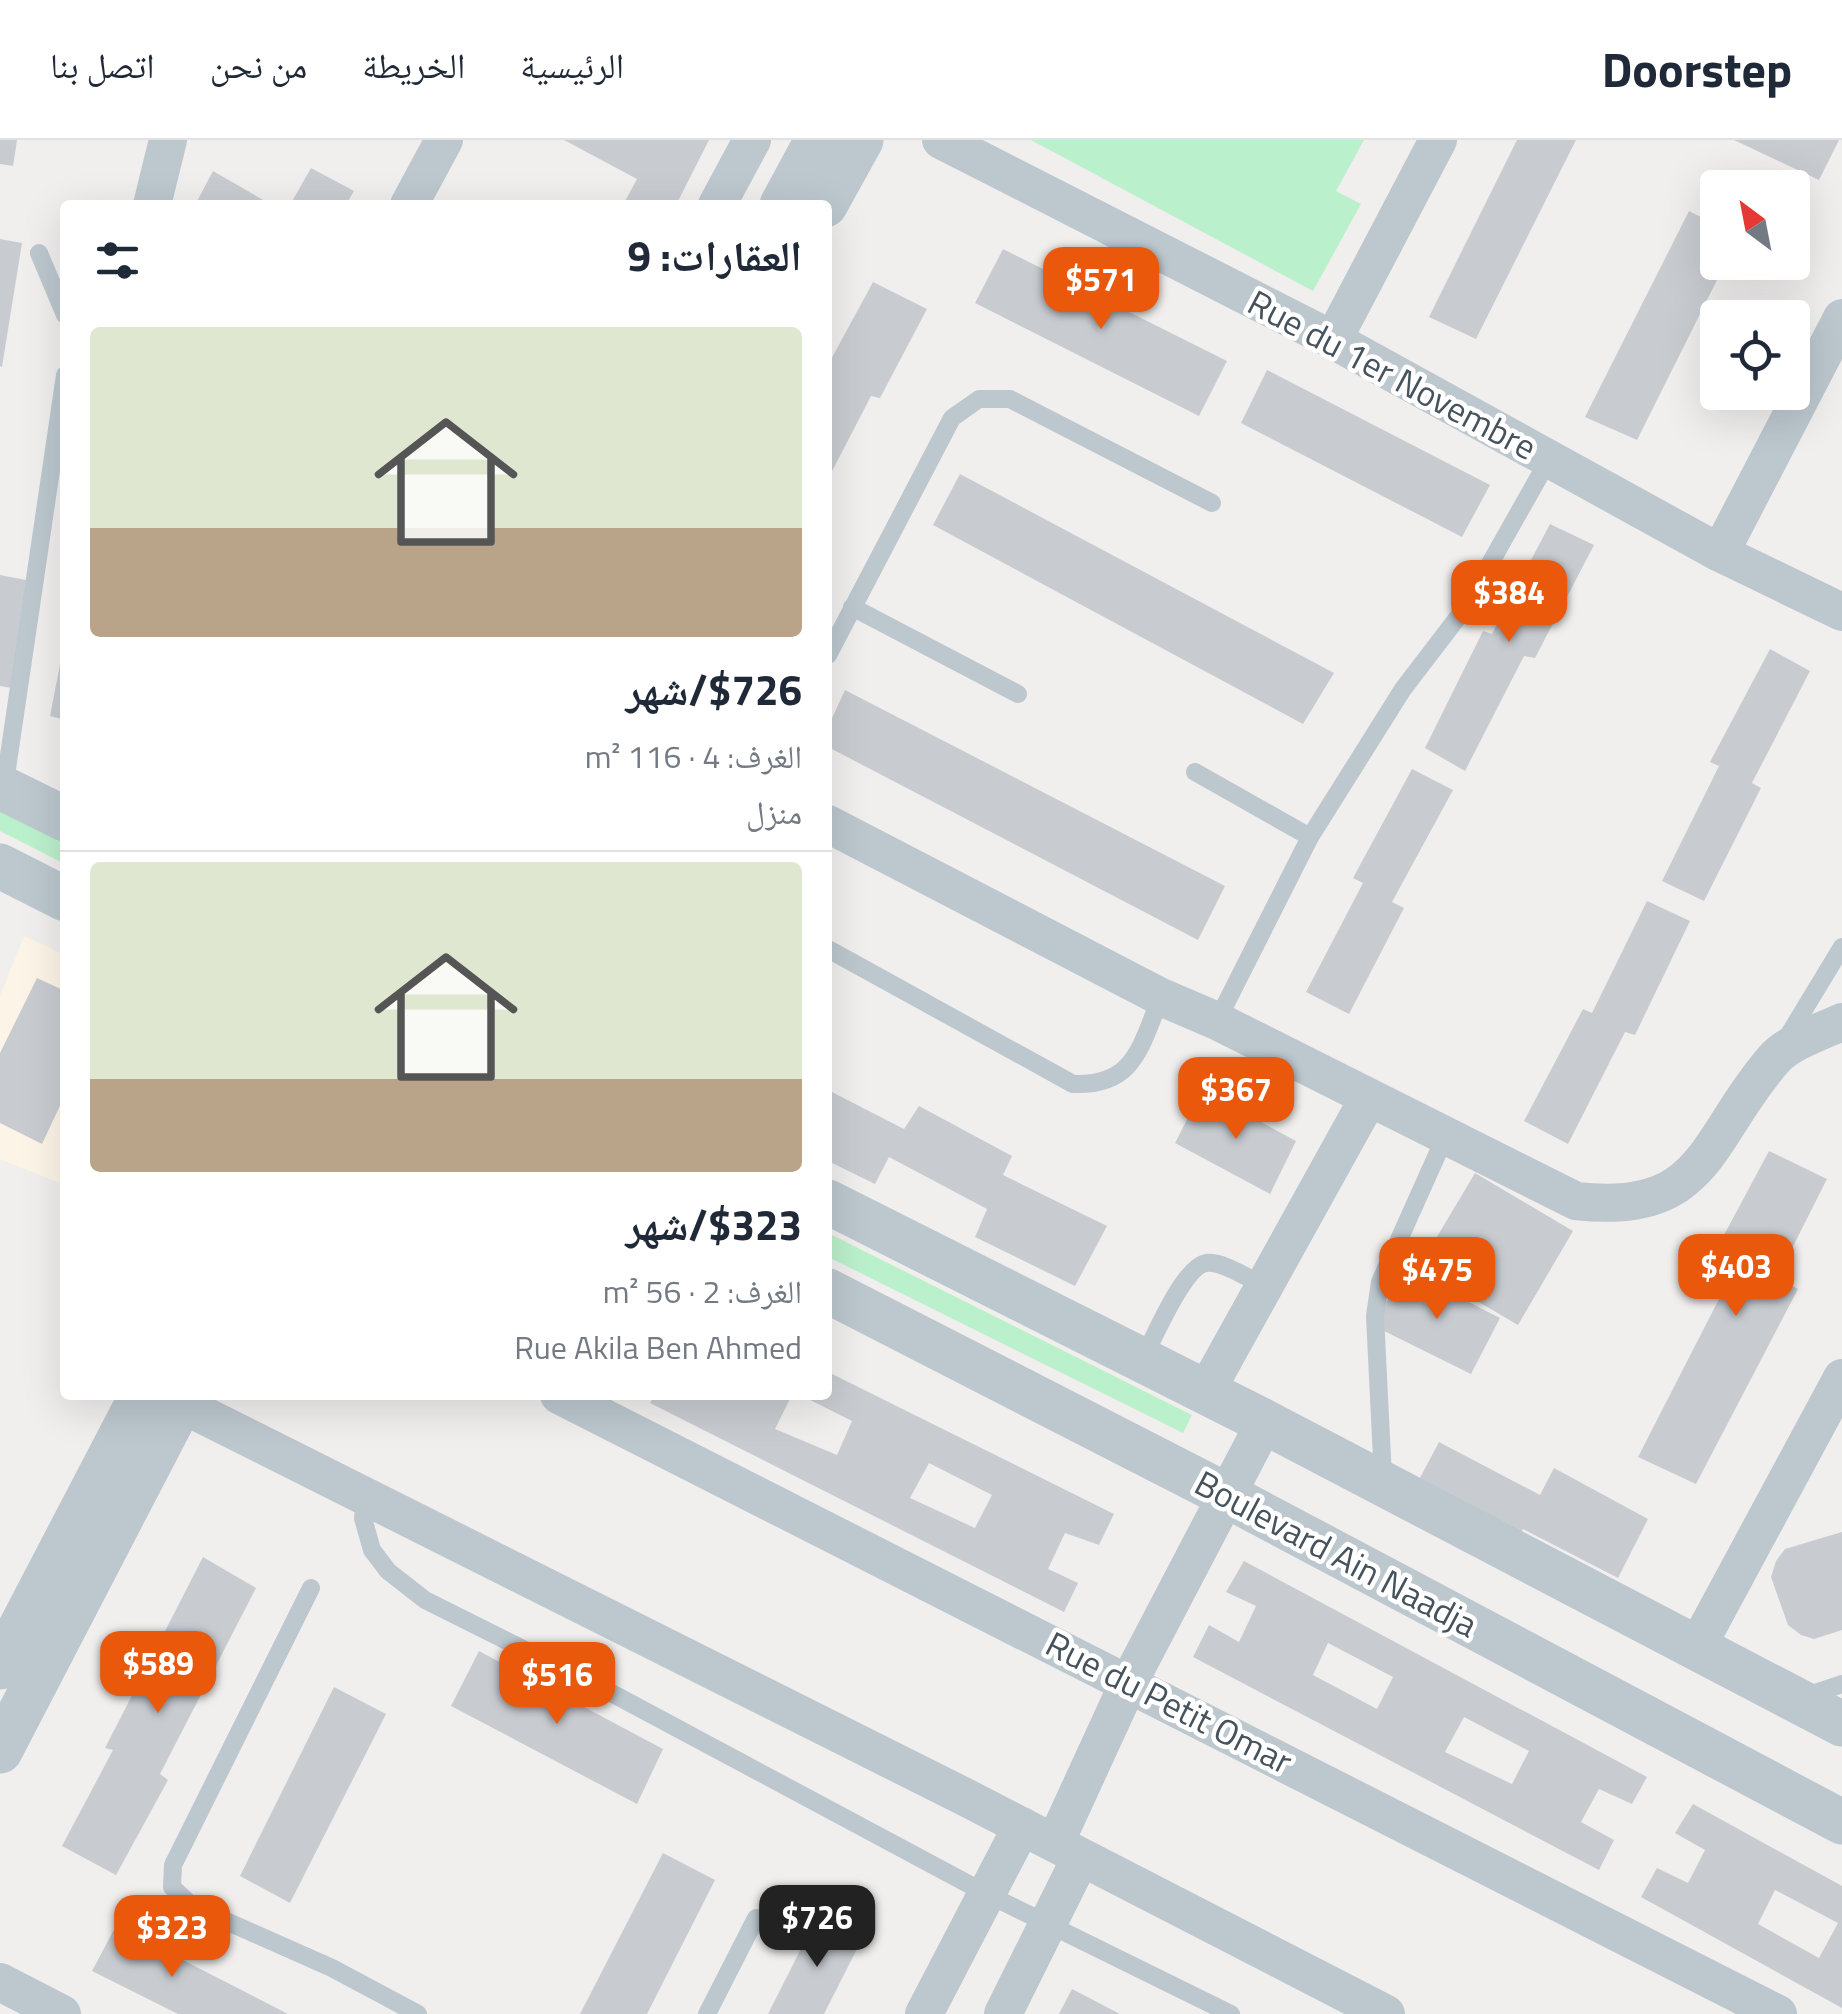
<!DOCTYPE html>
<html lang="ar">
<head>
<meta charset="utf-8">
<style>
  :root { --surface:#fff; --page:#f6f6f7; --text:#1f2937; --muted:#747a83; --line:#e0e1e3; --accent:#ea580c }
  body { margin:0; font-family:"Titillium Web","Noto Naskh Arabic",sans-serif; background:var(--page); color:var(--text); direction:rtl; height:100vh; display:flex; flex-direction:column; font-size:38px; white-space:nowrap }
  * { box-sizing:border-box; margin:0 }
  p { font-size:32px; color:var(--muted) }
  .icon { flex:none; width:55px; height:55px; fill:none; stroke:currentColor; stroke-width:2; stroke-linecap:round; stroke-linejoin:round }
  .map { position:relative; flex:1; overflow:hidden; direction:ltr }
  .side { position:absolute; left:60px; top:60px; width:772px; height:1200px; display:flex; flex-direction:column; background:var(--surface); border-radius:10px; box-shadow:0 10px 40px #0002; direction:rtl }
  .side>* { flex:none }
  .needle { width:65px; rotate:328deg }
  .tools { position:absolute; left:1700px; top:30px; display:grid; gap:20px }
  .tools a { display:grid; place-items:center; width:110px; height:110px; border-radius:10px; background:var(--surface); box-shadow:0 10px 40px #0002; font-size:50px }
  .price { position:absolute; translate:-50% -85px; padding:0 22px; border-radius:20px; background:var(--accent); color:#fff; font-size:32px; line-height:65px; filter:drop-shadow(0 2px 5px #0008) }
  .price::after { content:''; position:absolute; left:50%; top:60px; width:30px; height:22px; margin-left:-15px; background:inherit; clip-path:polygon(0 0,100% 0,50% 100%) }
  .price.active { background:#222; color:#fff }
  ul { padding:0; list-style:none }
  li { display:grid; align-content:center; gap:20px; height:530px; padding:0 30px }
  li+li { border-top:2px solid var(--line) }
  li span { display:grid; place-items:center; height:310px; border-radius:10px; color:#555 }
  li>.icon { margin-inline-start:auto }
  span .icon { width:180px; height:180px; fill:#fffc; stroke-width:1 }
  li b { font-size:42px }
  h2 { display:flex; justify-content:space-between; align-items:center; height:120px; padding:0 30px; font-size:42px }
  header { display:flex; align-items:center; gap:60px; box-sizing:border-box; height:140px; padding:0 50px; background:var(--surface); border-bottom:2px solid var(--line) }
  header strong { font-size:48px }
  nav { display:flex; gap:55px; margin-inline-start:auto; font-size:35px }
  .map>svg:first-child { display:block }
</style>
</head>
<body>
<header>
<strong>Doorstep</strong>
<nav><a>الرئيسية</a><a>الخريطة</a><a>من نحن</a><a>اتصل بنا</a></nav>
</header>
<div class="map">
<svg width="1842" height="1874" viewBox="0 0 1842 1874">
  <rect width="100%" height="100%" fill="#f1eeee"/>
  <!-- commercial -->
  <path fill="#fcf5e7" d="M24 796 65 815V1045L0 1019V856Z"/>
  <!-- green -->
  <path fill="#bbf0cc" d="M1031 0H1364L1336 51 1361 64 1313 151Z
    M0 661 65 695V724L0 691Z
    M828 1093 1192 1275 1183 1293 828 1117Z"/>
  <!-- building -->
  <path fill="#c8ccd1" fill-rule="evenodd" d="M0 0H17L13 26 0 24Z
    M564 0H709L676 65H623L637 39Z
    M1517 0H1576L1476 199 1429 177Z
    M1734 0H1839L1819 40Z
    M311 28 354 51 346 65H290Z
    M213 31 272 65H195Z
    M1689 71 1718 86V122H1726L1637 300 1585 277Z
    M0 99 22 103 2 227 0 226Z
    M1003 109 1227 221 1199 276 975 163Z
    M873 142 927 169 880 258 871 256 828 339V225Z
    M1267 230 1490 345 1462 397 1241 283Z
    M960 334 1334 533 1303 584 933 385Z
    M1550 384 1594 405 1535 518 1524 516 1465 631 1425 608 1483 491 1492 494Z
    M0 435 31 441 11 548 0 546Z
    M63 509 65 510V580L50 576Z
    M1770 509 1810 531 1752 643 1761 648 1704 761 1662 741 1719 626 1710 622Z
    M845 550 1225 746 1198 800 828 607V587Z
    M1412 629 1453 650 1392 762 1404 768 1349 874 1306 852 1363 743 1353 738Z
    M1647 761 1690 781 1635 895 1625 892 1568 1004 1524 981 1583 869 1592 873Z
    M37 838 65 851V955L42 1004 0 983V913Z
    M828 950 904 989 919 966 1012 1016 1003 1035 1107 1086 1075 1146 975 1097 987 1069 889 1017 875 1044 828 1021Z
    M1202 950 1296 1001 1270 1054 1175 1003Z
    M1769 1011 1827 1039 1777 1138 1798 1149 1696 1344 1638 1317 1739 1120 1717 1108Z
    M1475 1033 1573 1091 1518 1185 1419 1127Z
    M1404 1129 1500 1178 1471 1234 1374 1186Z
    M828 1232 1114 1374 1099 1405 1065 1393 1048 1429 1078 1443 1064 1472 650 1263 655 1255H792L775 1289 837 1315 852 1281 800 1255H828ZM929 1323 992 1355 975 1388 910 1358Z
    M1439 1302 1540 1355 1554 1328 1648 1379 1618 1438 1523 1389 1514 1406 1412 1353Z
    M1842 1392V1490L1814 1499 1801 1495 1788 1485 1771 1437 1776 1421 1785 1409Z
    M203 1417 256 1448 160 1634 168 1640 116 1735 62 1706 113 1610 105 1608Z
    M1244 1421 1647 1637 1632 1664 1599 1649 1581 1682 1614 1700 1599 1730 1193 1517 1209 1485 1239 1502 1256 1466 1226 1452ZM1328 1503 1393 1537 1377 1569 1313 1535ZM1464 1577 1529 1611 1512 1644 1445 1612Z
    M479 1511 663 1609 637 1664 451 1566Z
    M334 1547 386 1574 290 1763 240 1736Z
    M1693 1664 1842 1746V1868L1641 1757 1657 1728 1688 1743 1705 1710 1675 1693ZM1775 1750 1838 1783 1819 1818 1758 1784Z
    M663 1713 715 1740 647 1874H580Z
    M818 1775 862 1799 824 1874H768Z
    M116 1786 179 1818 288 1874H178L92 1831Z
    M1072 1849 1120 1874H1059Z"/>
  <g fill="none" stroke-linecap="round" stroke-linejoin="round">
    <!-- service -->
    <path stroke="#bcc7ce" stroke-width="18" d="M39 113 65 175
      M852 467 1018 554
      M828 515 952 278 979 259H1010L1212 363
      M1195 632 1310 697
      M4 649 65 235
      M828 809 1073 944C1135 946 1140 907 1161 857
      M1217 881 1310 697 1403 549 1465 468 1549 319
      M1785 901 1842 807
      M1142 1221C1153 1200 1183 1127 1206 1123 1223 1121 1249 1139 1265 1146
      M1383 1338 1375 1176 1380 1142 1445 997
      M365 1360 363 1378 372 1410 388 1431 425 1460 617 1556 987 1754 1231 1874
      M311 1448 173 1725 172 1747 192 1766 332 1828 418 1874
      M1806 1556 1842 1544
      M707 1874 756 1778"/>
    <!-- minor -->
    <path stroke="#bcc7ce" stroke-width="38" d="M941 0 1333 200 1720 413 1842 472
      M152 65 168 0
      M409 65 444 0
      M717 65 752 0
      M1333 200 1438 0
      M1720 413 1842 178
      M828 684 1161 857 1217 881 1576 1061C1708 1076 1704 999 1774 919 1789 902 1822 891 1842 882
      M1205 1253 1368 959
      M163 1255 967 1658 1386 1874
      M559 1255 1778 1874
      M1697 1507 1842 1238
      M1055 1703 1129 1542 1265 1282
      M0 1842 62 1874
      M924 1874 1022 1686
      M1003 1874 1081 1717"/>
    <!-- tertiary -->
    <path stroke="#bcc7ce" stroke-width="45" d="M782 65 817 0
      M825 65 861 0
      M0 647 65 679
      M0 726 65 759
      M828 1062 1265 1282 1842 1584
      M828 1151 1224 1354 1842 1682
      M0 1527 142 1255
      M0 1611 185 1255"/>
  </g>
  <g text-anchor="middle" stroke-width="9" stroke-linejoin="round" paint-order="stroke">
    <!-- street labels -->
    <g font-size="35" fill="#46535c" stroke="#fff">
      <text transform="translate(1392 235) rotate(28)" y="12">Rue du 1er Novembre</text>
      <text transform="translate(1336 1414) rotate(28)" y="12">Boulevard Ain Naadja</text>
      <text transform="translate(1169 1563) rotate(27)" y="12">Rue du Petit Omar</text>
    </g>
  </g>
</svg>
<div class="tools">
<a><svg class="needle" viewBox="-14 -14 28 28"><path d="M0-13l5 13h-10z" fill="#e53935"/><path d="M0 13l5-13h-10z" fill="#747a83"/></svg></a>
<a><svg class="icon" aria-label="locate" viewBox="0 0 24 24"><circle cx="12" cy="12" r="6"/><path d="M12 2v4M12 18v4M2 12h4M18 12h4"/></svg></a>
</div>
<b class="price" style="left:1101px;top:192px">$571</b>
<b class="price" style="left:1509px;top:505px">$384</b>
<b class="price" style="left:1236px;top:1002px">$367</b>
<b class="price" style="left:1736px;top:1179px">$403</b>
<b class="price" style="left:1437px;top:1182px">$475</b>
<b class="price" style="left:158px;top:1576px">$589</b>
<b class="price" style="left:557px;top:1587px">$516</b>
<b class="price active" style="left:817px;top:1830px">$726</b>
<b class="price" style="left:172px;top:1840px">$323</b>
<section class="side">
<h2>العقارات: 9<svg class="icon" aria-label="filters" viewBox="0 0 24 24"><path d="M4 7h16M4 17h16"/><circle cx="9" cy="7" r="2"/><circle cx="15" cy="17" r="2"/></svg></h2>
<ul>
<li><span style="background:linear-gradient(#dfe7d0 65%,#b9a48a 0)"><svg class="icon" aria-label="home" viewBox="0 0 24 24"><path d="M3 11l9-7 9 7M6 9v11h12V9"/></svg></span><div><b>$726/شهر</b><p>الغرف: 4 · 116 m²</p><p>منزل</p></div></li>
<li><span style="background:linear-gradient(#dfe7d0 70%,#b9a48a 0)"><svg class="icon" aria-label="home" viewBox="0 0 24 24"><path d="M3 11l9-7 9 7M6 9v11h12V9"/></svg></span><div><b>$323/شهر</b><p>الغرف: 2 · 56 m²</p><p>Rue Akila Ben Ahmed</p></div></li>
</ul>
</section>
</div>
</body>
</html>
